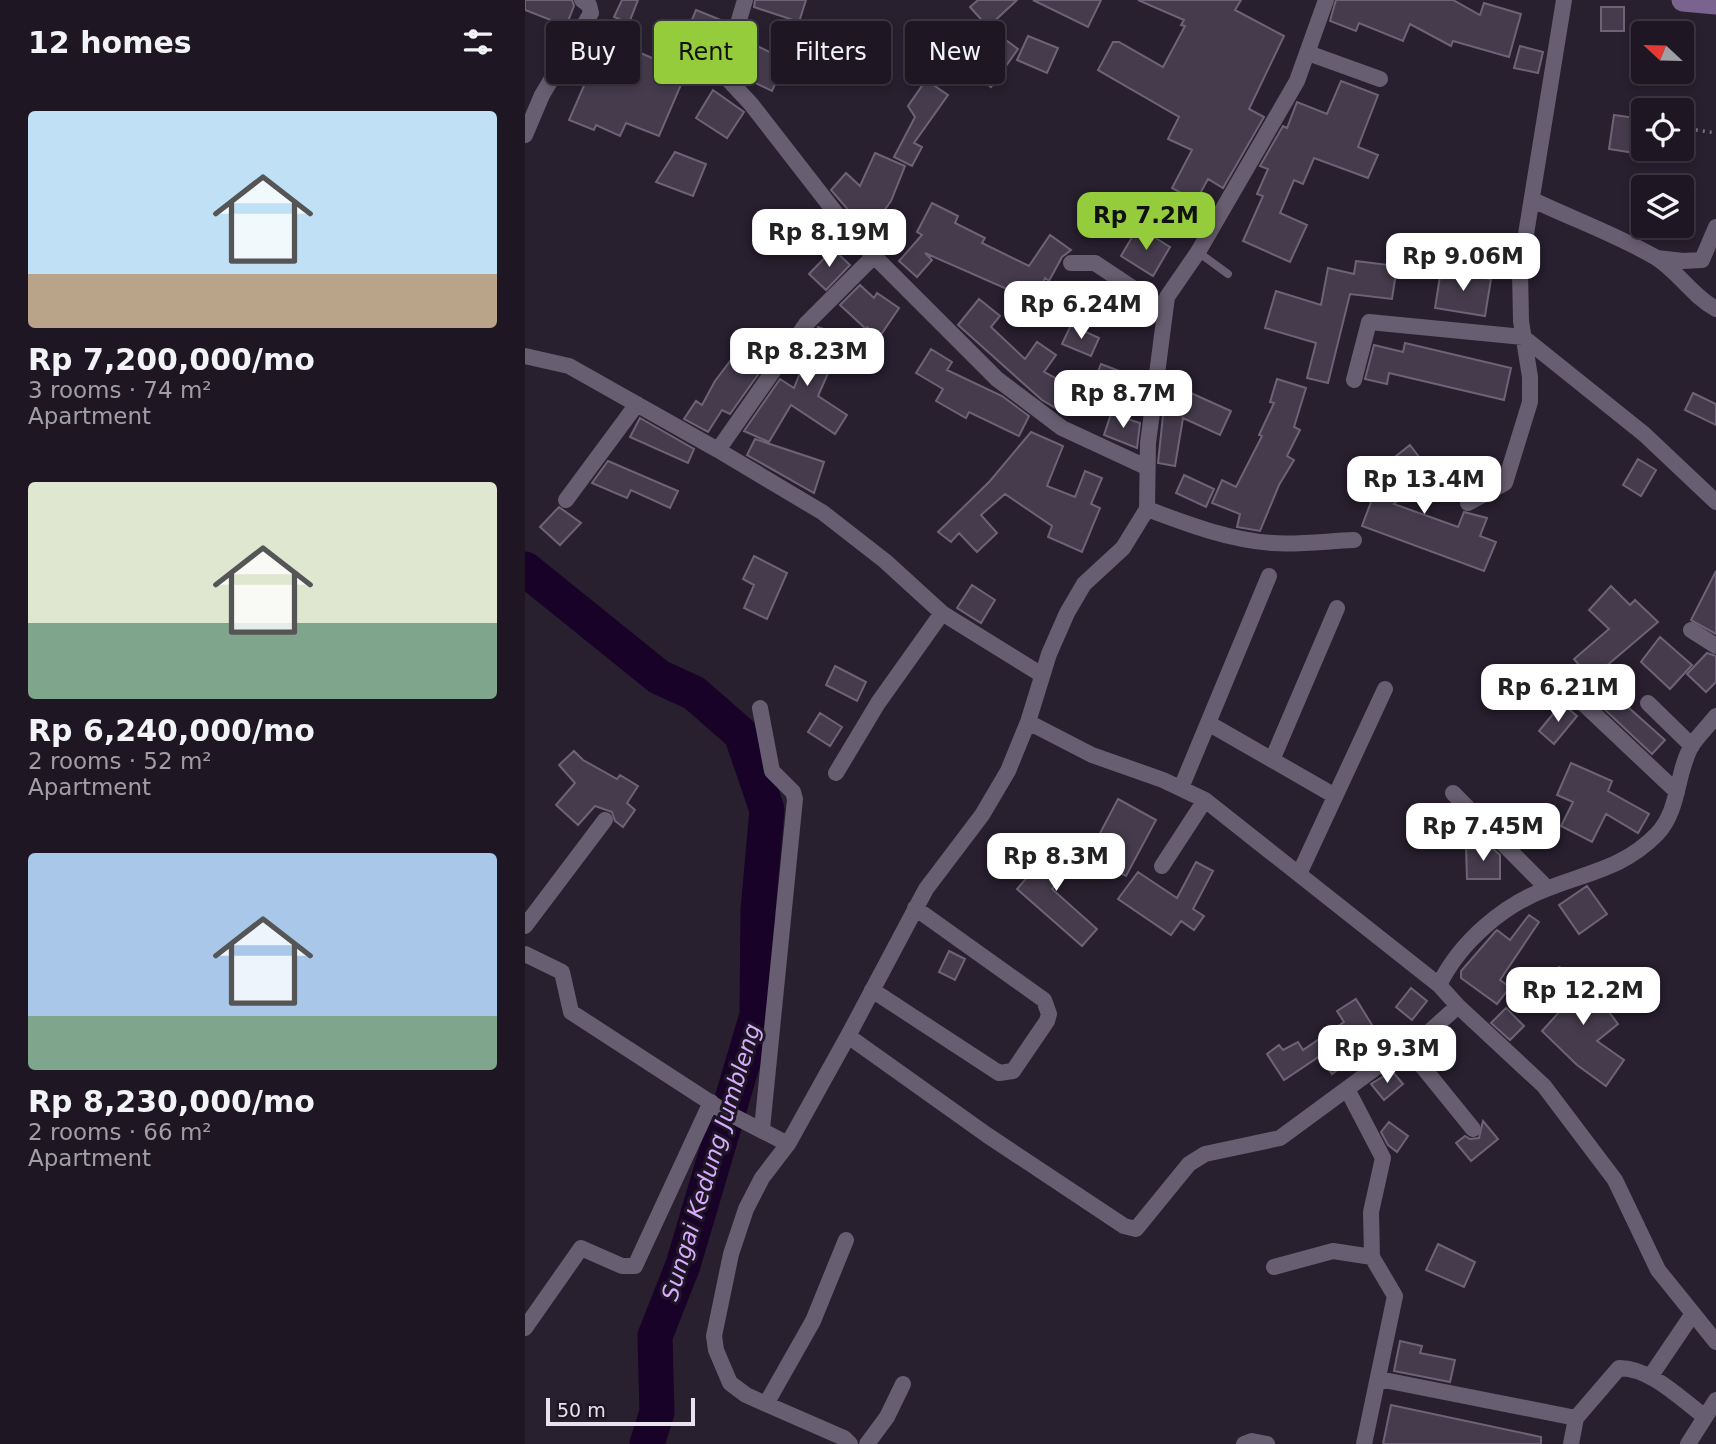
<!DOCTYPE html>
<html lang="en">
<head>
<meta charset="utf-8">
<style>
  :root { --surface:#1e1723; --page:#26202b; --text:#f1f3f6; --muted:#a19fa6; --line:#3c3641; --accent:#95cc3b }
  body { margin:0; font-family:"DejaVu Sans",sans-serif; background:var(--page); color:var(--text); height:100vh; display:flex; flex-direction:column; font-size:26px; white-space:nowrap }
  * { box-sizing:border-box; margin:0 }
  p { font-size:23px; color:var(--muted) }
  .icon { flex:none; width:38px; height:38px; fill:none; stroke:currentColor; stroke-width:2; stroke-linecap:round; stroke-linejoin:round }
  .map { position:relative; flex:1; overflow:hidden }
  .side { display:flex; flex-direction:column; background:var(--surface); width:525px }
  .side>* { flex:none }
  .guide { position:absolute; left:21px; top:21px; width:665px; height:63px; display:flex; gap:14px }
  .needle { width:46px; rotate:292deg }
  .buttons { position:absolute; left:1106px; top:21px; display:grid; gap:14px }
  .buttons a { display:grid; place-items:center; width:63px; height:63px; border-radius:7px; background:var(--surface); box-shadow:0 4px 10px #0003,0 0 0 2px var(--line); font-size:35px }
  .scale { position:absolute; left:21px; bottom:18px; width:149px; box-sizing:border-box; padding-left:7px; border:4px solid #e7e2ed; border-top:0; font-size:19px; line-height:24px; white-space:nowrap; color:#e7e2ed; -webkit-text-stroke:5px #1e1625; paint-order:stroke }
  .price { position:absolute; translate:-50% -60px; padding:0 16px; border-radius:14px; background:#fff; color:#222; font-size:23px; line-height:46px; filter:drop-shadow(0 2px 4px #0008) }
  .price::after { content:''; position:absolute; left:50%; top:42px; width:21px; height:16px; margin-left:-10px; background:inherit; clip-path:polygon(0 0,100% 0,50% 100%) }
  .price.active { background:var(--accent); color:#111 }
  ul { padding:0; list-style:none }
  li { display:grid; align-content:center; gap:14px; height:371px; padding:0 28px }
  li span { display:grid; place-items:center; height:217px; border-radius:7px; color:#555 }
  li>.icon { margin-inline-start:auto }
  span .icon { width:126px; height:126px; fill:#fffc; stroke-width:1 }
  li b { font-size:30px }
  h2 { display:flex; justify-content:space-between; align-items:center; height:84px; padding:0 28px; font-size:30px }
  .tag { padding:0 24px; border-radius:7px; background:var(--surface); box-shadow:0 4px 10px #0003,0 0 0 2px var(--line); font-size:24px; line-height:63px }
  .tag.active { background:var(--accent); color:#111 }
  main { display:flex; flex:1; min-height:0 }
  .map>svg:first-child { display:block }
</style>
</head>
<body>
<main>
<section class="side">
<h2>12 homes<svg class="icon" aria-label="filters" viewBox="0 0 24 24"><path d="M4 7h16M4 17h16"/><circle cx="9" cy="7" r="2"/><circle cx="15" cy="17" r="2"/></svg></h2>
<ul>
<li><span style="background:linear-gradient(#bfe0f5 75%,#b9a48a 0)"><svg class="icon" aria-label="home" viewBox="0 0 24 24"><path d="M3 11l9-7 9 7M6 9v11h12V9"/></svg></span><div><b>Rp 7,200,000/mo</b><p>3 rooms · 74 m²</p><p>Apartment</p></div></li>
<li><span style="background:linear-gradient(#dfe7d0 65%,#7fa58c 0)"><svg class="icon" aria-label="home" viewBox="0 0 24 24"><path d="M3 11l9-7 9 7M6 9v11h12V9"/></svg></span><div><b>Rp 6,240,000/mo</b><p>2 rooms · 52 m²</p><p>Apartment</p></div></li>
<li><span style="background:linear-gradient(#a9c7e8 75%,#7fa58c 0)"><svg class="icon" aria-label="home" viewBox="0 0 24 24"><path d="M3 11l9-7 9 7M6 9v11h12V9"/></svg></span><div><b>Rp 8,230,000/mo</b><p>2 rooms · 66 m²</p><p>Apartment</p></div></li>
</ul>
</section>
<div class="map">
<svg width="1191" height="1444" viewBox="0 0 1191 1444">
  <rect width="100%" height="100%" fill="#281f2f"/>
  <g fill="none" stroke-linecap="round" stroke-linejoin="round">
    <!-- river -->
    <path stroke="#180227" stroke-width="35" d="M0 569 134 677 169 693 216 734 242 810 233 910 232 1015 158 1265 130 1336 132 1412 122 1444"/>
  </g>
  <!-- building -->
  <path fill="#453b4d" stroke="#6d6376" stroke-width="2" d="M0 0H47L49 6 41 26 0 10Z
    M97 0H113L104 23 89 17Z
    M230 0H281L274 22 229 7Z
    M453 0H492L463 27 445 7Z
    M508 0H576L563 27Z
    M613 0H716L710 10 759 36 724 109 739 117 698 188 683 179 671 201 647 188 667 150 643 139 654 117 573 70 588 42H594L638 67 660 26 656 25 659 20Z
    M811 0H928L955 15 959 3 996 14 984 57 928 41 926 46 885 24 878 41 834 23 831 31 805 21Z
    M1076 7H1099V31H1076Z
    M171 10 196 20 182 54 157 44Z
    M85 26 105 39 102 47 161 73 134 136 101 123 95 136 71 125 69 130 44 120Z
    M470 32 493 49 466 87 443 70Z
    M503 36 533 48 522 73 492 60Z
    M226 43 261 60 247 91 212 74Z
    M995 46 1018 52 1013 73 989 68Z
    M401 80 423 95 389 143 397 147 387 166 369 157 390 117 383 106Z
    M816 81 853 95 833 147 853 155 843 178 789 158 778 184 769 180 755 213 782 225 765 262 718 241 738 196 732 194 743 169 735 166 758 126 762 128 772 102 802 114Z
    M188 90 219 112 202 138 171 118Z
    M1089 115 1118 119 1116 154 1084 149Z
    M150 152 181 164 168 196 131 182Z
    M350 153 380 166 366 201 343 233 306 190 321 173 335 186Z
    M407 203 433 216 430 223 460 238 457 243 504 266 525 235 546 250 537 257 524 281 520 278 509 301 400 253 407 260 392 277 374 261 397 235 392 232Z
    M613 227 645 247 628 276 596 256Z
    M308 249 325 265 301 290 284 274Z
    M831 261 872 266 867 299 825 294 803 383 782 378 791 343 740 328 751 291 796 305 803 268 829 274Z
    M916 270 966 279 960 316 910 308Z
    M335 285 349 298 352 293 374 308 355 336 342 327 341 329 315 305Z
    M454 299 475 316 466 327 500 359 512 342 531 355 519 372 551 389 539 413 517 400 433 325Z
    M546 325 574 338 566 356 537 344Z
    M293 327 336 343 330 362 311 355 293 396 322 415 310 434 266 405 244 442 219 431 255 379 269 388Z
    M213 333 232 346 234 361 231 365 237 369 205 414 197 410 183 432 159 419 171 401 177 405 190 381 215 348Z
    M880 343 986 368 979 400 864 373 862 384 840 379 849 345 878 352Z
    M406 349 427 362 422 370 477 396 504 416 494 436 444 412 441 418 411 401 418 389 391 373Z
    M576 364 610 377 601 400 567 387Z
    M752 379 781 388 769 427 775 430 762 456 769 460 754 485 735 531 712 527 715 514 687 503 697 480 711 487 737 436 734 435 749 403 745 402Z
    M641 387 657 389 706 411 695 435 658 418 650 466 633 463Z
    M1168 393 1191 404V425L1160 410Z
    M586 414 615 423 612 448 579 435Z
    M115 418 169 449 163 463 105 437Z
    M506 432 538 446 522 486 550 497 560 471 577 478 566 504 575 508 557 552 523 537 527 526 480 494 456 515 472 533 452 552 434 533 426 542 413 532 465 481Z
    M230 439 299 462 289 493 222 455Z
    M885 445 907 474 869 504 933 527 939 512 962 518 955 536 971 542 959 571 837 526 855 478 851 472Z
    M1113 459 1131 470 1116 496 1098 485Z
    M83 461 153 491 145 508 106 490 102 498 67 483Z
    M659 475 689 489 681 507 651 493Z
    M34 507 56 523 35 545 15 527Z
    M229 556 262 573 242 619 219 608 229 585 218 579Z
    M1191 571V634L1166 620Z
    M447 585 470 600 456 623 432 608Z
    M1086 586 1105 605 1110 600 1133 622 1066 679 1049 659 1084 629 1064 610Z
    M1135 637 1167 665 1145 689 1116 662Z
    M1182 653 1191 656V682L1181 692 1162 674Z
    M310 666 341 682 332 701 301 685Z
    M1092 692 1106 703 1103 707 1140 740 1127 754 1078 708Z
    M1037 703 1052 716 1029 744 1014 731Z
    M295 713 317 727 305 746 283 732Z
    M49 751 58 760 92 779 95 775 113 786 102 803 110 810 98 827 90 821 87 812 70 806 53 825 31 805 50 783 34 765Z
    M1046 763 1087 781 1083 791 1124 814 1113 833 1081 814 1067 842 1036 826 1048 802 1032 795Z
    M593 799 631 820 601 876 563 856Z
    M533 841 553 857 527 889 572 929 557 946 492 889Z
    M941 847H966L975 855V879H942Z
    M671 862 688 871 668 909 679 916 669 930 656 921 646 935 593 899 613 872 652 898Z
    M1062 886 1082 914 1054 934 1034 905Z
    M1004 915 1014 922 975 980 985 987 972 1004 936 978V971L970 932 972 930 985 940Z
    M424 951 440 959 430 980 414 972Z
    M1034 967 1068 983 1066 988 1093 1024 1072 1041 1099 1060 1081 1086 1052 1065 1017 1031 1046 999 1024 989Z
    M886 988 902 1001 887 1020 871 1007Z
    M831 999 847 1025 809 1050 819 1065 807 1074 795 1056 759 1080 742 1054 754 1045 758 1050 773 1042 778 1050 819 1022 812 1011Z
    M981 1008 999 1026 985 1040 966 1023Z
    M867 1071 878 1084 859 1100 846 1084Z
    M958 1121 973 1139 946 1161 931 1143 940 1136 945 1139 954 1138Z
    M864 1122 883 1136 872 1152 863 1145 856 1132Z
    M913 1244 950 1262 939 1287 901 1270Z
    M875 1341 897 1346 895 1353 930 1360 925 1382 869 1371Z
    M866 1405 1016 1437V1444H858Z"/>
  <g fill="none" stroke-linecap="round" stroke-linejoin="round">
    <!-- path -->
    <path stroke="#78717f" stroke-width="3.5" stroke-dasharray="2 5" stroke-linecap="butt" d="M1157 128 1191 133"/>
    <!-- lane -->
    <path stroke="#685e71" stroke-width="8" d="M673 252 703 274"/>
    <!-- street -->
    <path stroke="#685e71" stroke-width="16" d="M220 0 198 74 226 104 327 234 472 379 537 428 621 467
      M139 49 198 74
      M783 53 855 79
      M0 135 17 95 66 13 64 5 57 0
      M1008 200C1048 219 1092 235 1130 257 1154 272 1166 295 1191 309
      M1132 258 1158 261 1177 260 1191 227
      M546 263H570L639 309
      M0 356 44 366 193 450 297 512 360 561 417 613 517 675
      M829 380 844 322 998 337 1119 434 1191 502
      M193 450 281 324 349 256
      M41 500 112 404
      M943 503 980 483 1005 402V377L996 321 995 271 1039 0
      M622 509C662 524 704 540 747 543 774 545 802 541 829 540
      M1166 630 1191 646
      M1033 676 1046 692 1152 792
      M1123 703 1167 746
      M235 708 247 771 268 792 270 799 237 1129
      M503 722 567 755 638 780 680 800 914 985
      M683 723 810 796
      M747 760 812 608
      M311 773 353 703 417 613
      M656 788 744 576
      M928 793 1022 888
      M637 866 680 800
      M775 872 860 689
      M0 926 80 820
      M0 954 37 972 46 1012 197 1110 263 1144
      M347 990 474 1073 488 1071 522 1021 524 1014 519 1000 390 908
      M933 1006 1019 1086 1090 1180 1133 1270 1191 1342
      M323 1036 462 1135 599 1226 611 1229 664 1164 680 1154 755 1138 853 1066 884 1050 933 1006 914 985C935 942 979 904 1024 888 1065 872 1100 867 1132 834 1155 810 1151 772 1167 745 1174 735 1183 726 1191 716
      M884 1050 948 1129
      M822 1089 858 1158 846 1212 847 1257 870 1296 839 1444
      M321 1240 288 1321 241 1404 221 1395 205 1383 191 1350 189 1336 206 1254 221 1209 237 1178 263 1144 323 1036 401 889 457 815 483 771 503 722 524 654 542 613 559 584 598 548 622 509 623 443 642 297 673 252 772 81 801 0
      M749 1267 808 1251 847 1257
      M0 1328 56 1248 97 1266H110L186 1102
      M1125 1377 1167 1315
      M854 1379 1051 1418
      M241 1404 319 1438 325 1444
      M342 1444 362 1417 378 1384
      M719 1444 727 1441 742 1444
      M1046 1444 1051 1418 1094 1368C1126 1368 1156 1399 1180 1417
      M1163 1444 1191 1400"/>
    <!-- secondary -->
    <path stroke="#7a638e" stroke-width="23" d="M1158 0 1191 3"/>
  </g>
  <g text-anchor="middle" stroke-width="6" stroke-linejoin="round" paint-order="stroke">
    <!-- water labels -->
    <g font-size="23" font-style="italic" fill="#d8abff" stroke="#1e1625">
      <text transform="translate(186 1162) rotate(-73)" y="8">Sungai Kedung Jumbleng</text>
    </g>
  </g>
</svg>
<div class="buttons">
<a><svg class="needle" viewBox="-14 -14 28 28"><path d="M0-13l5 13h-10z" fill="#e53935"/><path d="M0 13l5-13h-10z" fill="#a19fa6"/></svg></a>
<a><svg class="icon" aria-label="locate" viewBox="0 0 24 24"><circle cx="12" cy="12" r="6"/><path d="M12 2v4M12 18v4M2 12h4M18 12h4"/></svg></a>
<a><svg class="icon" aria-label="layers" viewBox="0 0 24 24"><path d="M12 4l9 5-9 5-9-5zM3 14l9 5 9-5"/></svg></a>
</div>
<div class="scale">50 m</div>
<b class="price active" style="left:621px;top:252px">Rp 7.2M</b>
<b class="price" style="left:304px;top:269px">Rp 8.19M</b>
<b class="price" style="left:938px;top:293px">Rp 9.06M</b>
<b class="price" style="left:556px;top:341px">Rp 6.24M</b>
<b class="price" style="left:282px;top:388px">Rp 8.23M</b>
<b class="price" style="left:598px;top:430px">Rp 8.7M</b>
<b class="price" style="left:899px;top:516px">Rp 13.4M</b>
<b class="price" style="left:1033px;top:724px">Rp 6.21M</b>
<b class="price" style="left:958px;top:863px">Rp 7.45M</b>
<b class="price" style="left:531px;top:893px">Rp 8.3M</b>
<b class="price" style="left:1058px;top:1027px">Rp 12.2M</b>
<b class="price" style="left:862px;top:1085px">Rp 9.3M</b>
<div class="guide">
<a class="tag">Buy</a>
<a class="tag active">Rent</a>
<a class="tag">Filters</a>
<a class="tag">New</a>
</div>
</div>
</main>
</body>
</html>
